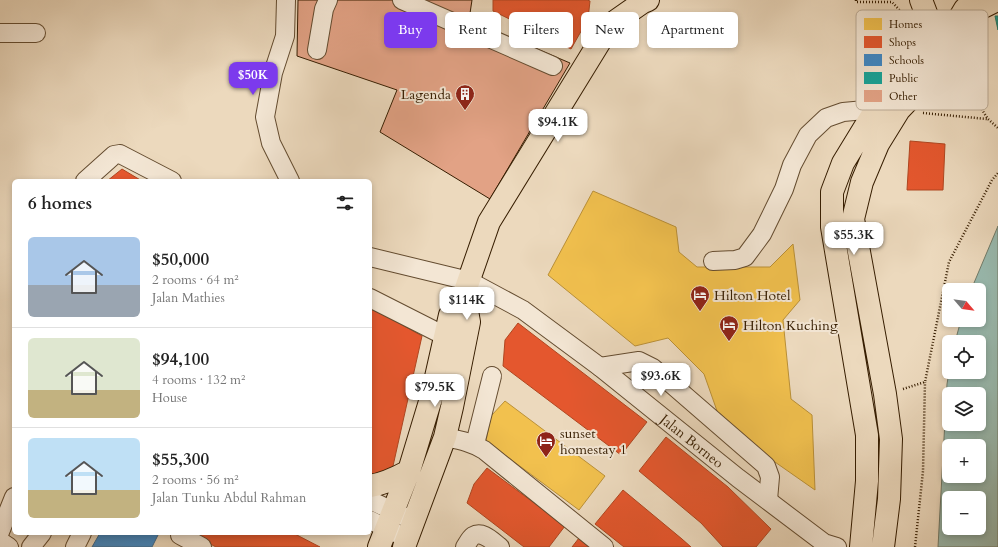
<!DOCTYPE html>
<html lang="en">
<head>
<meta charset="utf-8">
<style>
  :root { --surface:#fff; --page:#f6f6f6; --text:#222; --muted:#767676; --line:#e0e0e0; --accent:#7c3aed }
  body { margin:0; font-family:Cardo,serif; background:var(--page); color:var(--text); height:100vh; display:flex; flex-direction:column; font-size:15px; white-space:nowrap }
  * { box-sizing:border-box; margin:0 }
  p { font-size:13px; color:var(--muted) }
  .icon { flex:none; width:22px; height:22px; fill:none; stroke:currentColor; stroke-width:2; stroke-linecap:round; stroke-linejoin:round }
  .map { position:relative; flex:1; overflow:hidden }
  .side { position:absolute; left:12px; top:179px; width:360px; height:356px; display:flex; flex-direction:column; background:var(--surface); border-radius:6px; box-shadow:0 2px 6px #0003 }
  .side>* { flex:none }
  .hud { position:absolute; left:384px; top:12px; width:380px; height:36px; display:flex; gap:8px }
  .needle { width:26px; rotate:118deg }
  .controls { position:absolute; left:942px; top:283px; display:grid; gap:8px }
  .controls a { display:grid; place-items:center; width:44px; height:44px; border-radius:6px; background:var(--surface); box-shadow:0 2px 6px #0003; font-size:20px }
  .price { position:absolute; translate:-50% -34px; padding:0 9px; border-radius:8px; background:#fff; color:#222; font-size:13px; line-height:26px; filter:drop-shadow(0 1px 2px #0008) }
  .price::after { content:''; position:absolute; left:50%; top:24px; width:12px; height:9px; margin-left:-6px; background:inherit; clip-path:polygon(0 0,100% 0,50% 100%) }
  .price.active { background:var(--accent); color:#fff }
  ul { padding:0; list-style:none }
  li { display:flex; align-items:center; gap:12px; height:100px; padding:0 16px }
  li+li { border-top:1px solid var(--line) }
  li span { display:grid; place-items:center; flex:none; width:112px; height:80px; border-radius:6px; color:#555 }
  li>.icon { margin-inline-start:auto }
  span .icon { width:48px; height:48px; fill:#fffc; stroke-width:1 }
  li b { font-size:17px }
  h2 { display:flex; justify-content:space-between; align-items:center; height:48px; padding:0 16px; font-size:17px }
  .tag { padding:0 14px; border-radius:6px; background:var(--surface); box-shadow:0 2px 6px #0003; font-size:14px; line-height:36px }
  .tag.active { background:var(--accent); color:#fff }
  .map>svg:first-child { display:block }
</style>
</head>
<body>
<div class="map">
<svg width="998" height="547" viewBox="0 0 998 547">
  <rect width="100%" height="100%" fill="#ecd9bd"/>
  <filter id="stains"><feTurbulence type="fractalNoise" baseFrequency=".005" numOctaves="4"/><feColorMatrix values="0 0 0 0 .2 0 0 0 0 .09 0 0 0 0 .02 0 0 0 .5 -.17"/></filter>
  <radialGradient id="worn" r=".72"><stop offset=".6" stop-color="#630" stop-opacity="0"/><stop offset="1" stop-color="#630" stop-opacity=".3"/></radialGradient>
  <!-- water -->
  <path fill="#99baaf" stroke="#717b69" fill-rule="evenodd" d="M998 226V547H938L947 384 949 372H979V342H955L961 320H979V290H971ZM949 394H979V424H949ZM949 446H979V476H949ZM949 498H979V528H949Z"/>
  <!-- homes -->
  <path fill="#f2c14e" stroke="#ba9037" d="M593 191 676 227 679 252 697 267H770L793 244 800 300 783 320 791 399 812 415 815 490 722 425 704 374 668 338 635 346 548 275Z
    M505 401 605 476 579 510 486 441 491 416Z"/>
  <!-- shops -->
  <path fill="#e4572e" stroke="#b04620" d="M493 0H587L590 1 588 19 571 49 493 11Z
    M910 141 945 144 943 190H907Z
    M122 169 142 181H107Z
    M370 307 422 336 393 466 388 475 370 479Z
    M518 323 647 422 621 455 503 366 505 340Z
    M666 437 728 487 771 529 756 547H723L701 523 639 471Z
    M487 468 565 526 549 547H524L467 503 474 484Z
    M623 490 682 539 691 547H624L595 524Z
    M190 533H293L320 547H216Z
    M579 538 591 547H572Z"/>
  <!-- schools -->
  <path fill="#3f88c5" stroke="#3c688a" d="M100 533H159L152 547H92Z"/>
  <!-- public -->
  <path fill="#17a398" stroke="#207b6b" d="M995 16H998V30Z"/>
  <!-- building -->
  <path fill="#e2a285" stroke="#361d01" d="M298 0H472L469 20 570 63 490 199 380 132 397 90 297 56Z"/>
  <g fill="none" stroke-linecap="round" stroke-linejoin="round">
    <!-- minor casing -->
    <g stroke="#644c30" stroke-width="20">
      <g id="minor">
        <path d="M286 0 285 36 273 73 265 117 271 143 290 181"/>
        <path d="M402 0 553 66"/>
        <path d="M0 33H36"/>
        <path d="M317 50 324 9 328 0"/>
        <path d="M85 181 114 155 120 154 172 181"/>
        <path id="s1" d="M370 257 469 281 523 310 600 367 738 478 824 543 837 547"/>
        <path d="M713 261 735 260 745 257 762 234 784 189 792 165 808 135 826 118 843 112 876 109"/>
        <path d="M370 298 445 336"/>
        <path d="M600 367 639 361 653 368 766 466 770 477 768 500"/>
        <path d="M445 437C459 440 471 442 484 450L604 547"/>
        <path d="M475 444 492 376"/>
        <path d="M370 500 405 517"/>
        <path d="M370 520 398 534"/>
        <path d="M0 532 14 497"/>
        <path d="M180 533V535L202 547"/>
        <path d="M0 541 9 547"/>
        <path d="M31 547 42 533"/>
        <path d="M75 547 82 533"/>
        <path d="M465 547C467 544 470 538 473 536 483 530 493 542 500 547"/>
      </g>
    </g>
    <!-- major casing -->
    <g stroke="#361d01" stroke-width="24">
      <path id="major" d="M965 21 979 9 997 0
        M370 486C384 484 396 478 409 471
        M379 547 409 471 432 395 450 315 464 294 489 222 610 25 643 2 648 0
        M404 547 445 437 452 407 469 322 464 294
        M861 547 867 481V435L832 227V192L843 163 876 109 917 63 929 38 931 26 921 0
        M883 547 889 499 891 439 885 394 853 219 862 182 878 144 899 110 919 89 934 68 956 24 965 9 974 0"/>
    </g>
    <!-- path -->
    <path stroke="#361d01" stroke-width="2.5" stroke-dasharray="1 2" stroke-linecap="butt" d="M856 0V2H892L906 17 905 33 893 32
      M964 52 962 68V79L988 119 998 128
      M923 113 987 119
      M903 389 925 382 949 262 992 180 998 173
      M915 547 923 471 925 382"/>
    <!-- minor -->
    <use href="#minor" stroke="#f3e6d4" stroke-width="18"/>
    <!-- major -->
    <use href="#major" stroke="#ecd9bd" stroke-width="22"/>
  </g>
  <!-- icons -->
  <defs>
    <g id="building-pin" transform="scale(1)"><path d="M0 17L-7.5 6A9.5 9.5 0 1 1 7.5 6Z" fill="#8f2418" stroke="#f3e6d4"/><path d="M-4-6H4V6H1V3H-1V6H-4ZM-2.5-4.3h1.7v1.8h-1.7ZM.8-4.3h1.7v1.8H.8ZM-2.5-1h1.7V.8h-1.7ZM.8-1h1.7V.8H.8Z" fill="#fff"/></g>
    <g id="hotel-pin" transform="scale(1)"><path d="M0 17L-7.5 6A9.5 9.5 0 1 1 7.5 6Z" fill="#8f2418" stroke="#f3e6d4"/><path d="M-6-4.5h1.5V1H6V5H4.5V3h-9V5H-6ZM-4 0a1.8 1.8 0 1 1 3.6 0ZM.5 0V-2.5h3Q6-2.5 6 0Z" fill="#fff"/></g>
  </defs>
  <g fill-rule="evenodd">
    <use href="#building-pin" x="465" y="94"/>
    <use href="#hotel-pin" x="700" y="295"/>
    <use href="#hotel-pin" x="729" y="325"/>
    <use href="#hotel-pin" x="546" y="441"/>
  </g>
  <g text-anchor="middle" stroke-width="4" stroke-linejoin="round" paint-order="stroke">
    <!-- poi labels -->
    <g font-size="14" fill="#361d01" stroke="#f3e6d4" text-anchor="start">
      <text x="451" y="99" text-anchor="end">Lagenda</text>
      <text x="714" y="300">Hilton Hotel</text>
      <text x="743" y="330">Hilton Kuching</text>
      <text x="560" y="438">sunset<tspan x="560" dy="16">homestay 1</tspan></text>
    </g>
    <!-- street labels -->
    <g font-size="14" fill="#361d01" stroke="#f3e6d4">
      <text dy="5" stroke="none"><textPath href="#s1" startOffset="377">Jalan Borneo</textPath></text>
    </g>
  </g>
  <!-- legend -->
  <rect x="856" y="10" width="132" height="100" rx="6" fill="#f3e6d4" stroke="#baaa95" stroke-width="1"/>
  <rect x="864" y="18" width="18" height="12" fill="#f2c14e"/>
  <rect x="864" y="36" width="18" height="12" fill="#e4572e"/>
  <rect x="864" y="54" width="18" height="12" fill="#3f88c5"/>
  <rect x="864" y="72" width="18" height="12" fill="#17a398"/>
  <rect x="864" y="90" width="18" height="12" fill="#e2a285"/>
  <g font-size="11" fill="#361d01">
    <text x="889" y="28">Homes</text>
    <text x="889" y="46">Shops</text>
    <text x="889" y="64">Schools</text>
    <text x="889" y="82">Public</text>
    <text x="889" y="100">Other</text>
  </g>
  <rect width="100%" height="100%" filter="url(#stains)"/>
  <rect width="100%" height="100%" fill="url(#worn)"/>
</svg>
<div class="controls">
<a><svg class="needle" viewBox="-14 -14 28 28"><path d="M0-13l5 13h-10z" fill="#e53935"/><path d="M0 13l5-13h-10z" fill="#767676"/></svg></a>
<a><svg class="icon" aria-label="locate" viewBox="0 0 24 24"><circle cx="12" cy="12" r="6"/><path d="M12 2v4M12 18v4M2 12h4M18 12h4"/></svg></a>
<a><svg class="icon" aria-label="layers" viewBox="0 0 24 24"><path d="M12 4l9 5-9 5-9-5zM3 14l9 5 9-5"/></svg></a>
<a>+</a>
<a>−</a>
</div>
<b class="price active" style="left:253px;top:96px">$50K</b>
<b class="price" style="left:558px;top:143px">$94.1K</b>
<b class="price" style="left:854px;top:256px">$55.3K</b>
<b class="price" style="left:467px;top:321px">$114K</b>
<b class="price" style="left:661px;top:397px">$93.6K</b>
<b class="price" style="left:435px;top:408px">$79.5K</b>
<div class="hud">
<a class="tag active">Buy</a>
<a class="tag">Rent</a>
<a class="tag">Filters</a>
<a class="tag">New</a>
<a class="tag">Apartment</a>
</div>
<section class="side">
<h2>6 homes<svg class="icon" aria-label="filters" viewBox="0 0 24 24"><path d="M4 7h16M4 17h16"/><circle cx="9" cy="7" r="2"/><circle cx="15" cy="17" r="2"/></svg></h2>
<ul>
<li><span style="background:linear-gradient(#a9c7e8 60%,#9aa5b1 0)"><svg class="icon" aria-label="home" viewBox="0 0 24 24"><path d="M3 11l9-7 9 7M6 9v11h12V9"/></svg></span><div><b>$50,000</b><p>2 rooms · 64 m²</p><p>Jalan Mathies</p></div></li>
<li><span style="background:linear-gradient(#dfe7d0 65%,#c2b280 0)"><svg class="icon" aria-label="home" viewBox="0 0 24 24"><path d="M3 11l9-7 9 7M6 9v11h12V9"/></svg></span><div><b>$94,100</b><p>4 rooms · 132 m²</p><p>House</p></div></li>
<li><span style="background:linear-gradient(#bfe0f5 65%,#c2b280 0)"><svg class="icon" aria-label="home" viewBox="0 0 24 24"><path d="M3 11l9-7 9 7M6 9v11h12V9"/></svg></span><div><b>$55,300</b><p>2 rooms · 56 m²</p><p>Jalan Tunku Abdul Rahman</p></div></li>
</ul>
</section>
</div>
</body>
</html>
